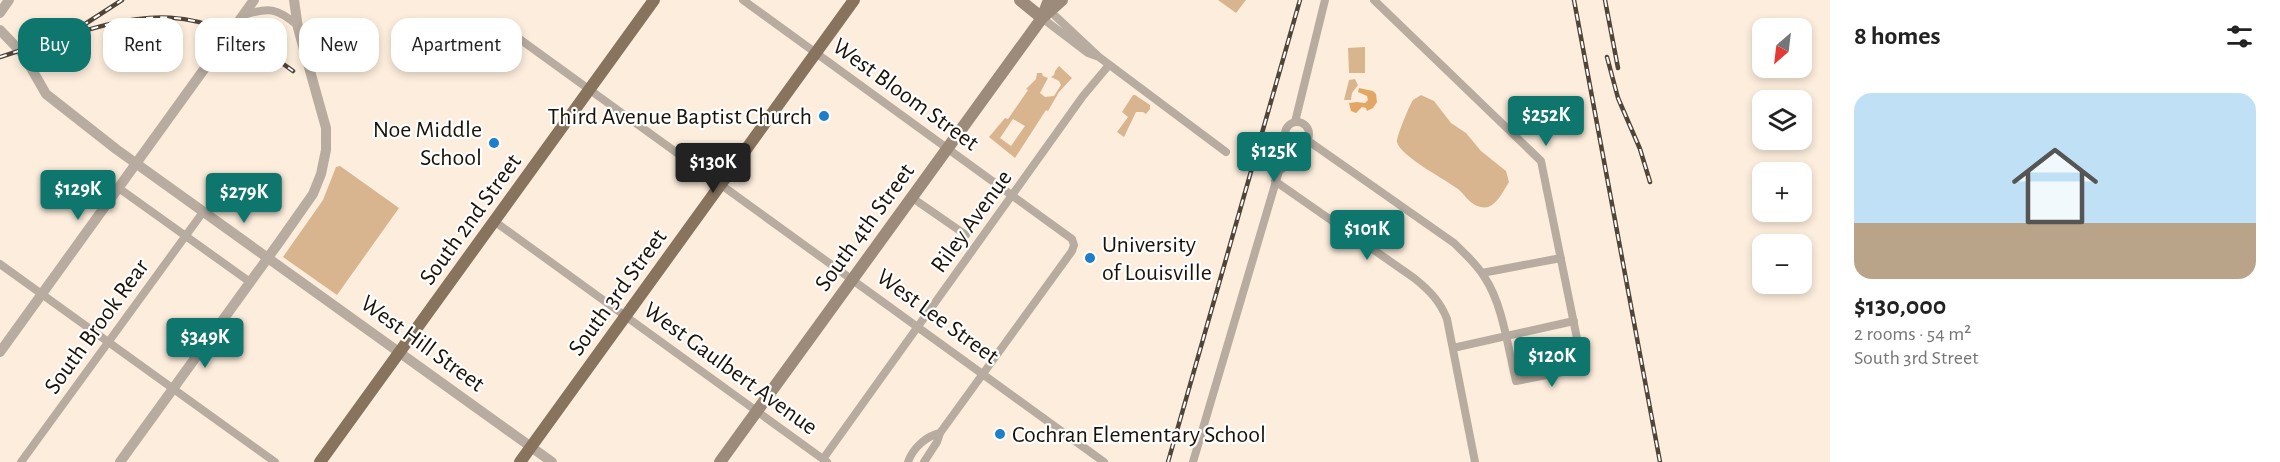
<!DOCTYPE html>
<html lang="en">
<head>
<meta charset="utf-8">
<style>
  :root { --surface:#fff; --page:#f6f6f6; --text:#222; --muted:#767676; --accent:#0f766e }
  body { margin:0; font-family:"Alegreya Sans",sans-serif; background:var(--page); color:var(--text); height:100vh; display:flex; flex-direction:column; font-size:22px; white-space:nowrap }
  * { box-sizing:border-box; margin:0 }
  p { font-size:20px; color:var(--muted) }
  .icon { flex:none; width:33px; height:33px; fill:none; stroke:currentColor; stroke-width:2; stroke-linecap:round; stroke-linejoin:round }
  .map { position:relative; flex:1; overflow:hidden }
  .details { display:flex; flex-direction:column; background:var(--surface); width:450px }
  .details>* { flex:none }
  .top-card { position:absolute; left:18px; top:18px; width:570px; height:54px; display:flex; gap:12px }
  .needle { width:39px; rotate:208deg }
  .tools { position:absolute; left:1752px; top:18px; display:grid; gap:12px }
  .tools a { display:grid; place-items:center; width:60px; height:60px; border-radius:12px; background:var(--surface); box-shadow:0 3px 9px #0003; font-size:30px }
  .price { position:absolute; translate:-50% -51px; padding:0 14px; border-radius:6px; background:var(--accent); color:#fff; font-size:20px; line-height:39px; filter:drop-shadow(0 2px 3px #0008) }
  .price::after { content:''; position:absolute; left:50%; top:36px; width:18px; height:14px; margin-left:-9px; background:inherit; clip-path:polygon(0 0,100% 0,50% 100%) }
  .price.active { background:#222; color:#fff }
  ul { padding:0; list-style:none }
  li { display:grid; align-content:center; gap:12px; height:318px; padding:0 24px }
  li span { display:grid; place-items:center; height:186px; border-radius:18px; color:#555 }
  li>.icon { margin-inline-start:auto }
  span .icon { width:108px; height:108px; fill:#fffc; stroke-width:1 }
  li b { font-size:26px }
  h2 { display:flex; justify-content:space-between; align-items:center; height:72px; padding:0 24px; font-size:26px }
  .chip { padding:0 21px; border-radius:18px; background:var(--surface); box-shadow:0 3px 9px #0003; font-size:21px; line-height:54px }
  .chip.active { background:var(--accent); color:#fff }
  main { display:flex; flex:1; min-height:0 }
  .map>svg:first-child { display:block }
</style>
</head>
<body>
<main>
<div class="map">
<svg width="1830" height="462" viewBox="0 0 1830 462">
  <rect width="100%" height="100%" fill="#fdeddc"/>
  <!-- green -->
  <path fill="#d9b58f" fill-rule="evenodd" d="M1218 0H1246L1236 13Z
    M1365 47V73H1349L1348 48Z
    M1059 66 1072 78 1059 92 1048 111 1046 110 1015 158 989 137 1005 118 1008 119 1028 90 1026 89 1036 79 1037 73H1042L1043 76 1048 78 1040 93 1045 97 1054 96 1061 85 1059 81 1051 77 1054 75 1055 71ZM1013 119 1025 126 1011 146 1000 138Z
    M1355 79 1358 85 1352 93 1351 100H1344L1349 80Z
    M1133 95H1135L1150 105V109L1146 114 1143 112H1136L1124 137 1117 132 1128 117 1122 112Z
    M1421 95 1434 101 1451 123 1466 133 1481 151 1506 171 1509 182C1504 190 1497 204 1488 207 1484 208 1479 207 1475 205 1468 201 1464 194 1458 189 1446 180 1400 156 1397 142 1396 138 1409 106 1413 100Z
    M340 166 399 208 337 295 283 257 323 200 336 167Z"/>
  <!-- water -->
  <path fill="#e2a765" d="M1359 88 1373 91 1376 94 1377 102 1373 108 1367 111 1366 108 1362 107 1356 113 1351 111 1349 103 1357 102 1365 103 1368 100 1367 96 1358 92Z"/>
  <g fill="none" stroke-linecap="round" stroke-linejoin="round">
    <!-- minor -->
    <path stroke="#b8aca0" stroke-width="8" d="M743 0 1072 239 1074 245 1072 251 940 433 937 442 924 462
      M244 15C269 7 277 8 297 25
      M1042 18 1088 53 1099 57 1051 12
      M514 35 1104 462
      M1099 57 1226 152
      M1295 122 1325 0
      M1285 134a12 12 0 1 1 24 0a12 12 0 1 1-24 0Z
      M1287 140 1278 162 1279 171 1287 165 1295 145
      M1307 140 1454 243C1465 254 1477 264 1485 278 1503 305 1508 349 1516 381L1583 368 1541 161 1374 0
      M1275 181 1414 278C1429 290 1440 301 1447 319L1475 462
      M120 189 250 282
      M911 197 966 235
      M494 221 827 462
      M0 264 275 462
      M1482 273 1561 258
      M1453 348 1574 321
      M823 459 1083 96 1109 65
      M21 462 203 212
      M908 462C913 448 926 436 940 433
      M1193 462 1279 171"/>
    <!-- tertiary -->
    <path stroke="#b8aca0" stroke-width="10" d="M0 13 9 0
      M0 30 23 54 46 94 116 149 552 462
      M0 352 254 0
      M120 462 280 241 313 194 321 174 326 150V128L298 28 294 0"/>
    <!-- secondary -->
    <path stroke="#9c8b7a" stroke-width="12" d="M1020 0 1042 18
      M1043 17 1062 0
      M720 462 1042 18 1049 0"/>
    <!-- primary -->
    <path stroke="#88745e" stroke-width="12" d="M320 462 654 0
      M520 462 854 0"/>
    <!-- rail casing -->
    <g stroke="#504539" stroke-width="4.5">
      <path id="rail" d="M1574 0 1660 462
        M1605 0 1618 68
        M82 26 122 0
        M38 46C147 8 196 0 293 71
        M0 57 43 43
        M1607 57 1618 98 1640 149 1650 182
        M1168 462 1300 0"/>
    </g>
    <!-- rail -->
    <use href="#rail" stroke="#fff" stroke-width="2" stroke-dasharray="7" stroke-linecap="butt"/>
  </g>
  <!-- markers -->
  <g fill="#1d7eca" stroke="#fff" stroke-width="2">
    <circle cx="824" cy="116" r="6"/>
    <circle cx="494" cy="143" r="6"/>
    <circle cx="1090" cy="258" r="6"/>
    <circle cx="1000" cy="434" r="6"/>
  </g>
  <g text-anchor="middle" stroke-width="4.5" stroke-linejoin="round" paint-order="stroke">
    <!-- street labels -->
    <g font-size="24" fill="#1b1208" stroke="#fff">
      <text transform="translate(906 94) rotate(36)" y="8">West Bloom Street</text>
      <text transform="translate(470 219) rotate(-54)" y="8">South 2nd Street</text>
      <text transform="translate(971 221) rotate(-54)" y="8">Riley Avenue</text>
      <text transform="translate(864 227) rotate(-54)" y="8">South 4th Street</text>
      <text transform="translate(617 292) rotate(-54)" y="8">South 3rd Street</text>
      <text transform="translate(938 316) rotate(36)" y="8">West Lee Street</text>
      <text transform="translate(96 326) rotate(-54)" y="8">South Brook Rear</text>
      <text transform="translate(423 343) rotate(36)" y="8">West Hill Street</text>
      <text transform="translate(731 368) rotate(36)" y="8">West Gaulbert Avenue</text>
    </g>
    <!-- poi labels -->
    <g font-size="24" fill="#1b1208" stroke="#fff" text-anchor="end">
      <text x="812" y="124">Third Avenue Baptist Church</text>
      <text x="482" y="137">Noe Middle<tspan x="482" dy="28">School</tspan></text>
      <text x="1102" y="252" text-anchor="start">University<tspan x="1102" dy="28">of Louisville</tspan></text>
      <text x="1012" y="442" text-anchor="start">Cochran Elementary School</text>
    </g>
  </g>
</svg>
<div class="tools">
<a><svg class="needle" viewBox="-14 -14 28 28"><path d="M0-13l5 13h-10z" fill="#e53935"/><path d="M0 13l5-13h-10z" fill="#767676"/></svg></a>
<a><svg class="icon" aria-label="layers" viewBox="0 0 24 24"><path d="M12 4l9 5-9 5-9-5zM3 14l9 5 9-5"/></svg></a>
<a>+</a>
<a>−</a>
</div>
<b class="price" style="left:1546px;top:147px">$252K</b>
<b class="price" style="left:1274px;top:183px">$125K</b>
<b class="price active" style="left:713px;top:194px">$130K</b>
<b class="price" style="left:78px;top:221px">$129K</b>
<b class="price" style="left:244px;top:224px">$279K</b>
<b class="price" style="left:1367px;top:261px">$101K</b>
<b class="price" style="left:205px;top:369px">$349K</b>
<b class="price" style="left:1552px;top:388px">$120K</b>
<div class="top-card">
<a class="chip active">Buy</a>
<a class="chip">Rent</a>
<a class="chip">Filters</a>
<a class="chip">New</a>
<a class="chip">Apartment</a>
</div>
</div>
<section class="details">
<h2>8 homes<svg class="icon" aria-label="filters" viewBox="0 0 24 24"><path d="M4 7h16M4 17h16"/><circle cx="9" cy="7" r="2"/><circle cx="15" cy="17" r="2"/></svg></h2>
<ul>
<li><span style="background:linear-gradient(#bfe0f5 70%,#b9a48a 0)"><svg class="icon" aria-label="home" viewBox="0 0 24 24"><path d="M3 11l9-7 9 7M6 9v11h12V9"/></svg></span><div><b>$130,000</b><p>2 rooms · 54 m²</p><p>South 3rd Street</p></div></li>
</ul>
</section>
</main>
</body>
</html>
